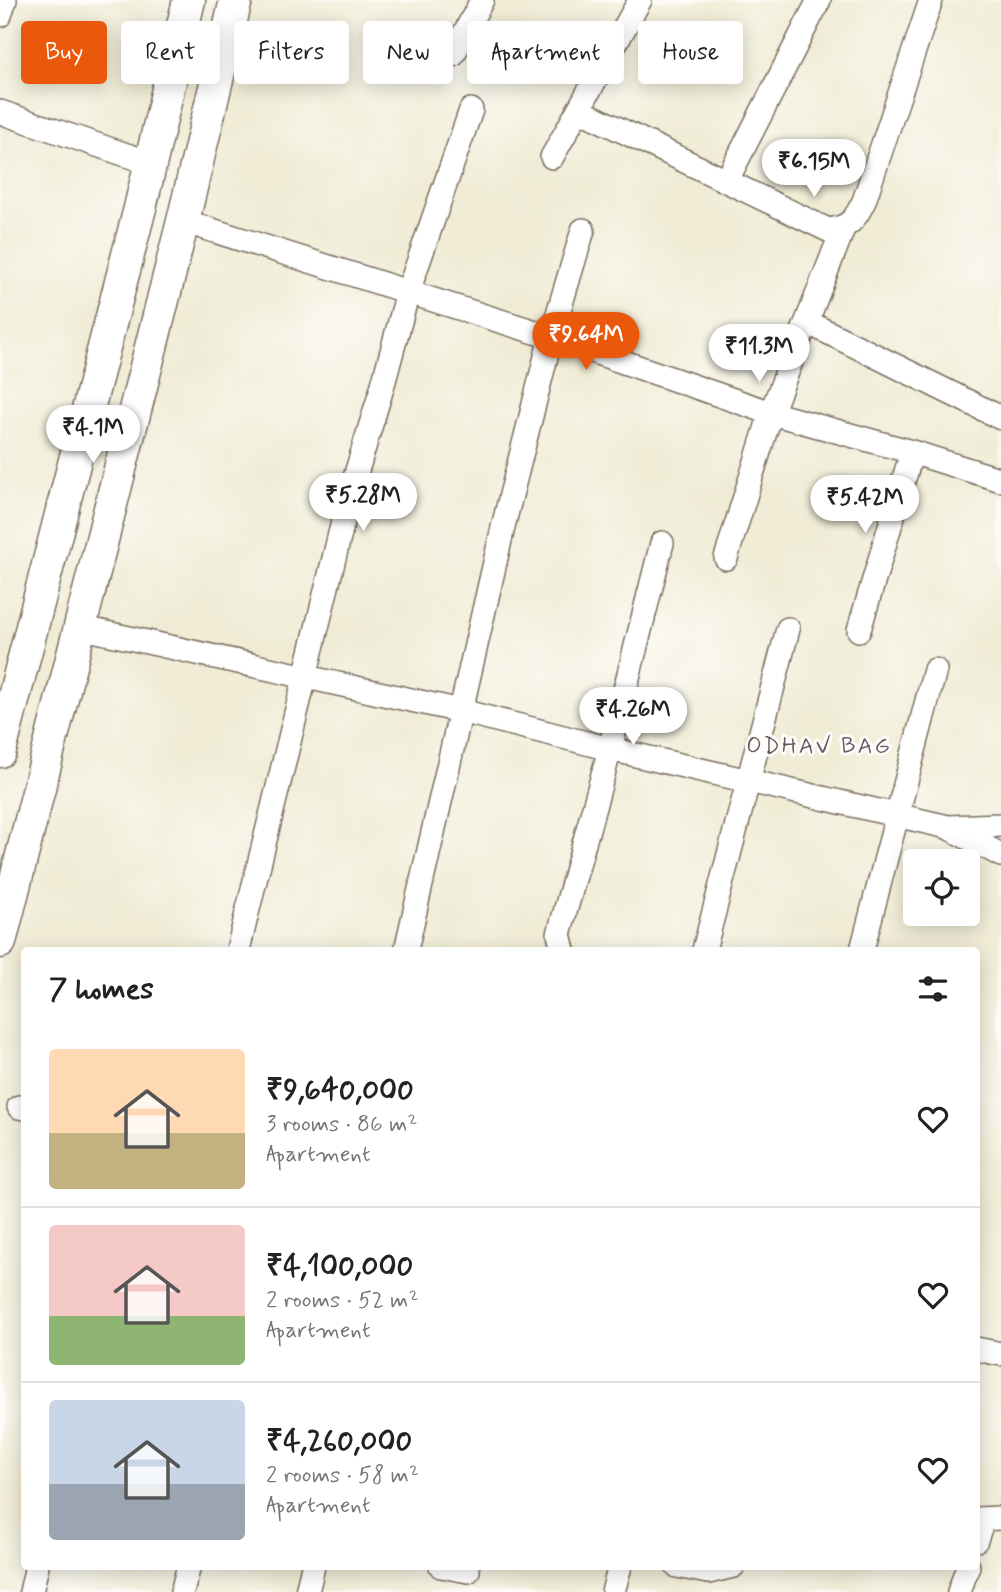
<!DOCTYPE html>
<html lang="en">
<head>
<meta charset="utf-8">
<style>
  :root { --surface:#fff; --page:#f2f2f2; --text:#222; --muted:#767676; --line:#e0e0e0; --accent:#ea580c }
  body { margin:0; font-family:Mynerve,sans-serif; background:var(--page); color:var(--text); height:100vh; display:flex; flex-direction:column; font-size:26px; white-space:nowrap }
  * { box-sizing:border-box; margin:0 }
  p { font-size:23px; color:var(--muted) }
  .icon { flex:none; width:38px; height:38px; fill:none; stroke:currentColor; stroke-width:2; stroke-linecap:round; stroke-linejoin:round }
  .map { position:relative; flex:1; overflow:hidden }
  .panel { position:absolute; left:21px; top:947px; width:959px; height:623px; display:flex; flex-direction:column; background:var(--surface); border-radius:7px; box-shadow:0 4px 18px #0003 }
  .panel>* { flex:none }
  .hud { position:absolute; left:21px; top:21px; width:959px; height:63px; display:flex; gap:14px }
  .fabs { position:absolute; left:903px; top:849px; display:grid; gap:14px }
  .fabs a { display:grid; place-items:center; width:77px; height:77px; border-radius:7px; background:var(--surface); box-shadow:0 4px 18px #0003; font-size:35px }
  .price { position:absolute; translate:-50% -60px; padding:0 16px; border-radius:24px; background:#fff; color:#222; font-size:23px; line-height:46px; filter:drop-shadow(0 2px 4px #0008) }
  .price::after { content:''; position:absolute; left:50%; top:42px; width:21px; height:16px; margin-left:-10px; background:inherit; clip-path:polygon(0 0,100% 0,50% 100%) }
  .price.on { background:var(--accent); color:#fff }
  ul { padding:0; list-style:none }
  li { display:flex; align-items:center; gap:21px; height:175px; padding:0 28px }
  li+li { border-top:2px solid var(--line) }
  li span { display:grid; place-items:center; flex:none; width:196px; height:140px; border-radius:7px; color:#555 }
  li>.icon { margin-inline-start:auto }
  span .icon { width:84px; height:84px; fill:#fffc; stroke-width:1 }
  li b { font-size:30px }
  h2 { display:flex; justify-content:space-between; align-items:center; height:84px; padding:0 28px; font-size:30px }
  .pill { padding:0 24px; border-radius:7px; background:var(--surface); box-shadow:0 4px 18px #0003; font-size:24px; line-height:63px }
  .pill.on { background:var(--accent); color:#fff }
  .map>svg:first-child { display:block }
</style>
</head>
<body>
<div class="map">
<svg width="1001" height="1592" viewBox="0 0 1001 1592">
  <rect width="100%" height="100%" fill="#fdfcf7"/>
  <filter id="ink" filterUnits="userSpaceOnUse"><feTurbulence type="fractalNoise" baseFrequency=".0143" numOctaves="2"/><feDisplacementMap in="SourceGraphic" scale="14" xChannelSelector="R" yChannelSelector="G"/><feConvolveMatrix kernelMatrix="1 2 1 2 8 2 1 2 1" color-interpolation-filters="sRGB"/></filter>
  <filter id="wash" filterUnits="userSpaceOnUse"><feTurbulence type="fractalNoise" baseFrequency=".00686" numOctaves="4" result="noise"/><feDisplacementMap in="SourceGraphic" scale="28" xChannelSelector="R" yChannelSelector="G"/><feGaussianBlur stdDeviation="1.57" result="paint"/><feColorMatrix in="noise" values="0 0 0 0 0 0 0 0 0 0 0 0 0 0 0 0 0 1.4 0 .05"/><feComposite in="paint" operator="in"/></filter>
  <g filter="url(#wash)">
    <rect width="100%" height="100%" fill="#f0ecd6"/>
  </g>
  <g filter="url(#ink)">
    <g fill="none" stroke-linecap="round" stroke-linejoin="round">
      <!-- minor casing -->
      <g stroke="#7a6e5e" stroke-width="26">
        <path id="minor" d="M0 15 5 0
          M453 55 482 0
          M579 110 828 230C849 228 855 220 864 201L931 0
          M0 112 150 163
          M552 157 640 0
          M727 180 819 0
          M183 221 551 337 771 413 912 452 1001 480
          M807 322 1001 418
          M726 558 771 413 843 229
          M79 627 461 711 610 749 948 827 1001 825
          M859 630 912 452
          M951 829 1001 855
          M238 950 349 497 382 388 408 292 471 110
          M406 950 504 523 551 337 583 230
          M563 950 559 934 610 749 662 543
          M704 950 788 629
          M862 950 935 670
          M19 1107 24 1108
          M976 1349 1001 1354
          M976 1519 1001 1518
          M976 1540 983 1519
          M441 1566 468 1571
          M677 1566 708 1572 733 1566
          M31 1592 37 1566
          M182 1592 189 1566
          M307 1592 313 1566
          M613 1592 620 1566
          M959 1592 968 1566"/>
      </g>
      <!-- secondary casing -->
      <g stroke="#7a6e5e" stroke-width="35">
        <path id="secondary" d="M0 751 140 208 189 0
          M0 942 183 221 236 0"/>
      </g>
      <!-- minor -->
      <use href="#minor" stroke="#fff" stroke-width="23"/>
      <!-- secondary -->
      <use href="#secondary" stroke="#fff" stroke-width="32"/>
    </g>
  </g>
  <g text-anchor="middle" stroke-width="6" stroke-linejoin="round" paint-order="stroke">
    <!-- neighbourhood labels -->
    <g font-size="23" letter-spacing="2" fill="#6b5666" stroke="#fdfcf7">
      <text x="819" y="753">ODHAV BAG</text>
    </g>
  </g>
</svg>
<div class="fabs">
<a><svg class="icon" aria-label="locate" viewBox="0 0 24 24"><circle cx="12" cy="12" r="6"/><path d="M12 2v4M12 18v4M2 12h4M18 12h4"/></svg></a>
</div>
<b class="price" style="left:814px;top:199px">₹6.15M</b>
<b class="price on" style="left:586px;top:372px">₹9.64M</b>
<b class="price" style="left:759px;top:384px">₹11.3M</b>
<b class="price" style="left:93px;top:465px">₹4.1M</b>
<b class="price" style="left:363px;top:533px">₹5.28M</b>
<b class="price" style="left:865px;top:535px">₹5.42M</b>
<b class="price" style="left:633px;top:747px">₹4.26M</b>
<div class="hud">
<a class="pill on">Buy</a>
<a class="pill">Rent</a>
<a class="pill">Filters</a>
<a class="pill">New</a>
<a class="pill">Apartment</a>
<a class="pill">House</a>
</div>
<section class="panel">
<h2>7 homes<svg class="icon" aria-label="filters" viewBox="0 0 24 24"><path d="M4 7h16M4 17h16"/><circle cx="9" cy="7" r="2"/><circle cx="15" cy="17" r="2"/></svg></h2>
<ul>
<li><span style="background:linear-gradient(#ffd9b3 60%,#c2b280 0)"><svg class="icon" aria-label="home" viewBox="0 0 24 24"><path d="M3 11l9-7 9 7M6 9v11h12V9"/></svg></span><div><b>₹9,640,000</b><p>3 rooms · 86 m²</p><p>Apartment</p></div><svg class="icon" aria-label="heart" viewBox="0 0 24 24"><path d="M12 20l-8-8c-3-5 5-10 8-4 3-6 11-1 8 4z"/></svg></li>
<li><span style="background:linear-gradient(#f6c9c9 65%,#8fb573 0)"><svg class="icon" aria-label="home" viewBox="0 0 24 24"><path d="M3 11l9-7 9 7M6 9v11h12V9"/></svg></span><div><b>₹4,100,000</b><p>2 rooms · 52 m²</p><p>Apartment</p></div><svg class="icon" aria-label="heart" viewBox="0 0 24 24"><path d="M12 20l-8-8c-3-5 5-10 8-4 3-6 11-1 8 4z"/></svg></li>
<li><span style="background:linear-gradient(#c9d6e8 60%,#9aa5b1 0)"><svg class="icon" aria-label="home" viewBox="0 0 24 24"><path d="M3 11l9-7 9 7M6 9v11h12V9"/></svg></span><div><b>₹4,260,000</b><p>2 rooms · 58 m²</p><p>Apartment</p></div><svg class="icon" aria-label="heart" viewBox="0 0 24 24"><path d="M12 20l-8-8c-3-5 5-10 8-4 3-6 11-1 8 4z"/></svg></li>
</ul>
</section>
</div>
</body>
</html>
